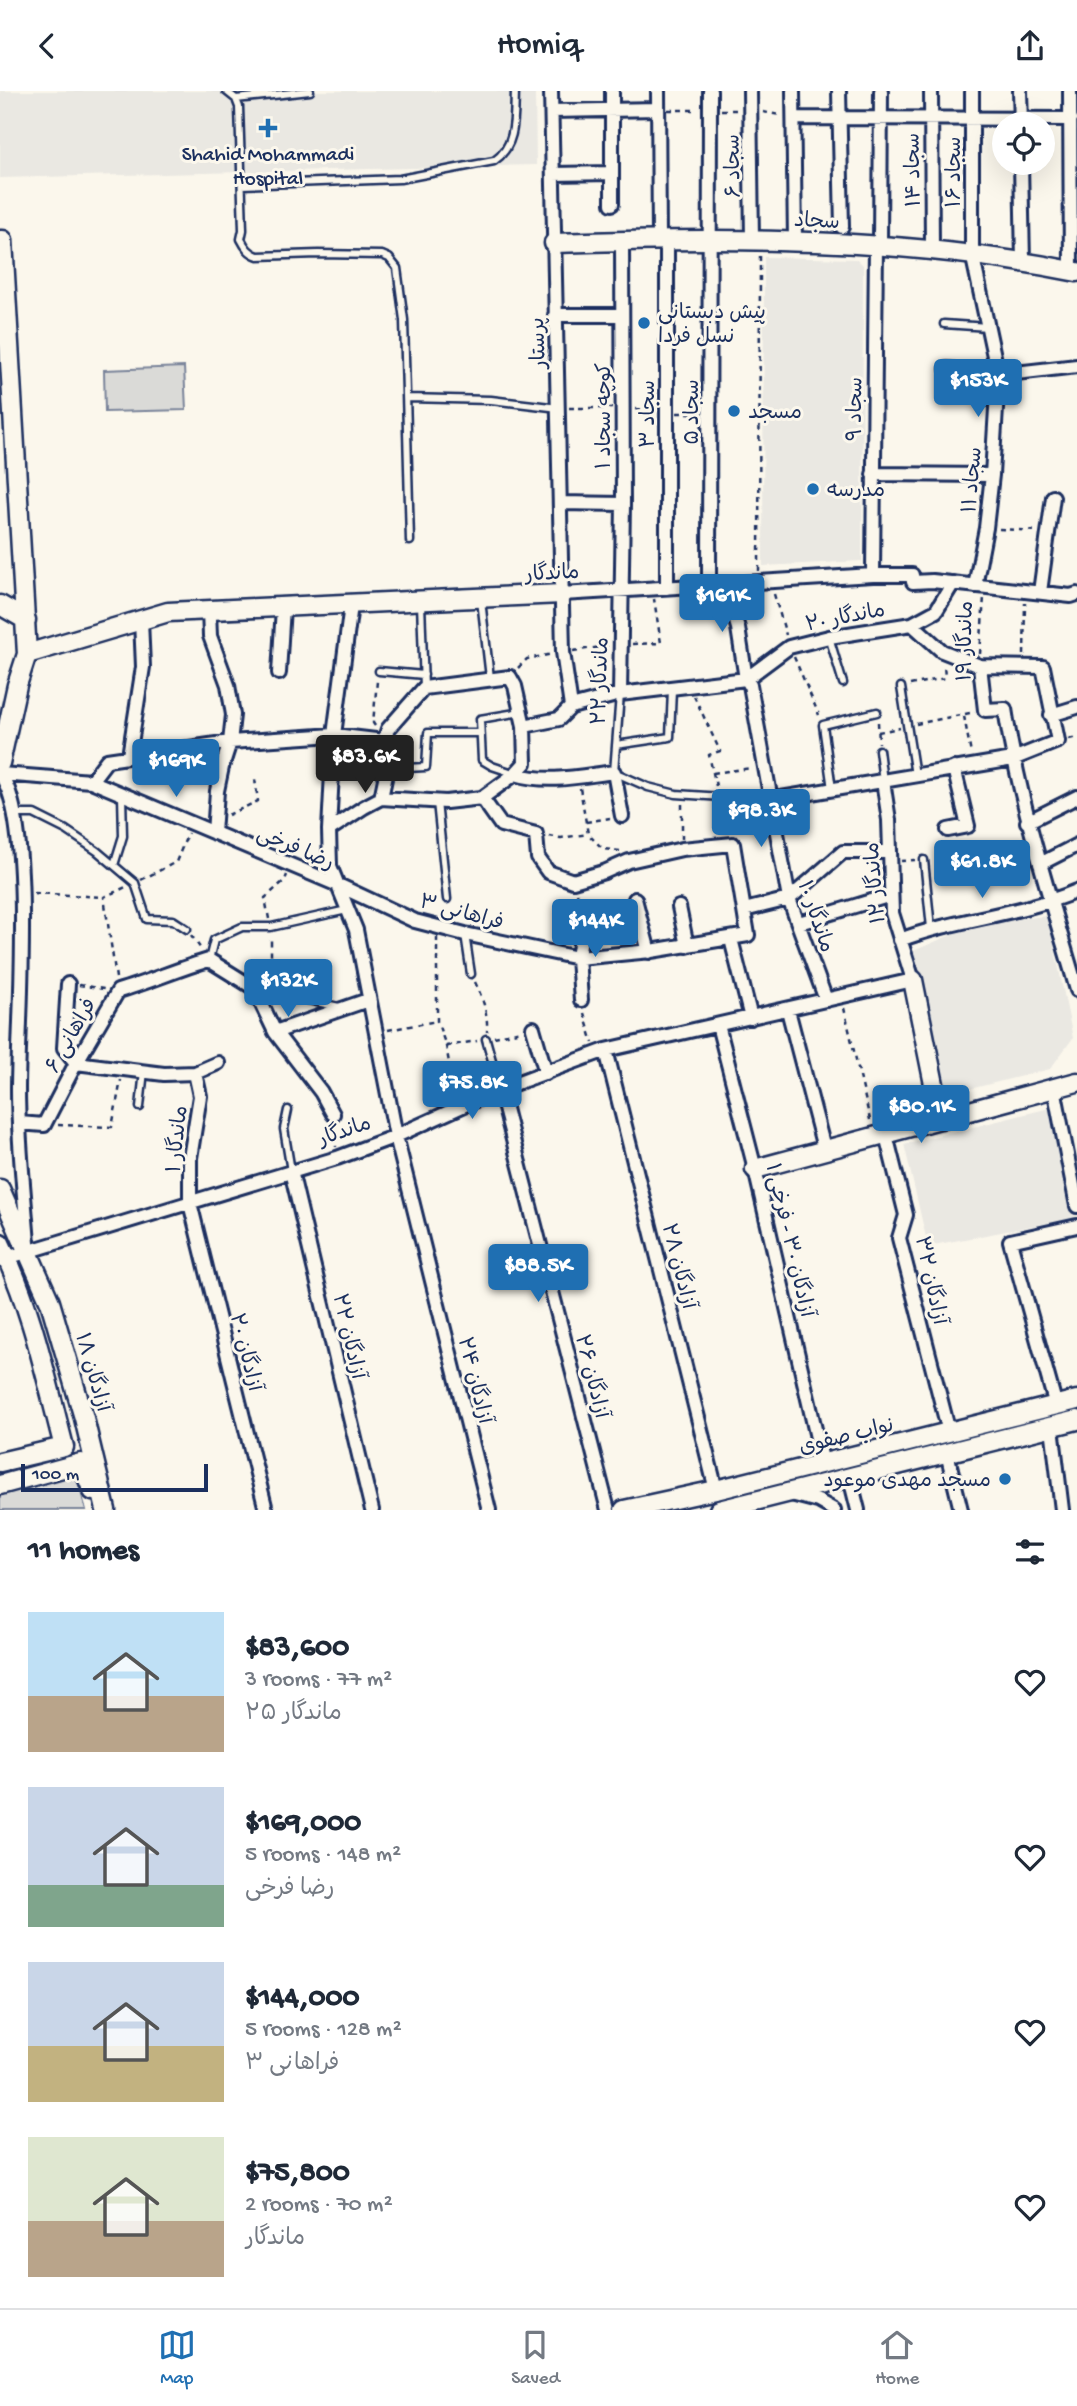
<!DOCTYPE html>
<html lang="en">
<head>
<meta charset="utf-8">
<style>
  :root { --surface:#fff; --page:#f2f2f3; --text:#1f2937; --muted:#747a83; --line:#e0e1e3; --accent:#1f6fb2 }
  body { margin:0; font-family:"Gochi Hand","Playpen Sans Arabic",sans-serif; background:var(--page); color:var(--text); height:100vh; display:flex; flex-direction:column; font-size:26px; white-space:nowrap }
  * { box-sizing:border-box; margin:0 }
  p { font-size:23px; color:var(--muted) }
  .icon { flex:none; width:38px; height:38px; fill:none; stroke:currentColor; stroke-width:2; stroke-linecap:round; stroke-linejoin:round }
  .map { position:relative; height:1419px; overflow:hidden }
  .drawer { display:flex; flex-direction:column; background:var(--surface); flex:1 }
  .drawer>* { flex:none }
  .buttons { position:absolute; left:992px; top:21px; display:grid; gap:14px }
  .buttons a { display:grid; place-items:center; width:63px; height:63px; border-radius:50%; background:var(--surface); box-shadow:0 7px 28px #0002; font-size:35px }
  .scale { position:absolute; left:21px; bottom:18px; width:187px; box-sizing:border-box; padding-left:7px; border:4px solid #1b2f5e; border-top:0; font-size:19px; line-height:24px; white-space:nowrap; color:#1b2f5e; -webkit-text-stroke:5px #fbf7ec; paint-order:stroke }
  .price { position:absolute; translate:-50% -60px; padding:0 16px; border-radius:7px; background:var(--accent); color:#fff; font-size:23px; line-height:46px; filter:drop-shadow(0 2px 4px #0008) }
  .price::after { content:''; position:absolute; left:50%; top:42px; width:21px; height:16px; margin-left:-10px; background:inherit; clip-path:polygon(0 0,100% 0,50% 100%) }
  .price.current { background:#222; color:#fff }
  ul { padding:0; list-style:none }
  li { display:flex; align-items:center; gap:21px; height:175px; padding:0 28px }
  li span { display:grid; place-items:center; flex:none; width:196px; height:140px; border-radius:0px; color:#555 }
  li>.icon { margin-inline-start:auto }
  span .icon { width:84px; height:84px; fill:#fffc; stroke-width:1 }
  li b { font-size:30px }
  h2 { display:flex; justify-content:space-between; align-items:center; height:84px; padding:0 28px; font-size:30px }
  header { display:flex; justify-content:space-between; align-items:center; height:91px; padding:0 28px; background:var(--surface); font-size:32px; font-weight:600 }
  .tabs { display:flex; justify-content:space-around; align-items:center; height:98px; border-top:2px solid var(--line); background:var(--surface); font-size:19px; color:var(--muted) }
  .tabs a { display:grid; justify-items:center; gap:4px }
  .tabs .current { color:var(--accent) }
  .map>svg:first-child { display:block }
</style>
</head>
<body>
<header><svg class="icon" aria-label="back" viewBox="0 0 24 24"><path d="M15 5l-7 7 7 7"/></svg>Homiq<svg class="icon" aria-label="share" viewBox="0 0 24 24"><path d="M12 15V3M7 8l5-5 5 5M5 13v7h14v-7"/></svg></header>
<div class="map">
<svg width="1077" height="1419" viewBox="0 0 1077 1419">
  <rect width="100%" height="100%" fill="#fbf7ec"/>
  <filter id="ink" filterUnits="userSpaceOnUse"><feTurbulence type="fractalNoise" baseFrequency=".0143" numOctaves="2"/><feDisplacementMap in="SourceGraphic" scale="14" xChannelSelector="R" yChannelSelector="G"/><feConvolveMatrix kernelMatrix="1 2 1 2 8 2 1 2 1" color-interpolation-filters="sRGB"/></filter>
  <g filter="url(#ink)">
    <!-- built -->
    <path fill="#eae8e2" d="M0 0H535L536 74 0 87Z
      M764 166 857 168 863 174 862 470 763 475Z
      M1048 825 1073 947 1050 978 942 1005 941 976 934 974 909 862 980 831Z
      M1050 1017 1074 1127 928 1155 904 1053Z"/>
    <!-- green -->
    <path fill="#dadad7" stroke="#7a849a" stroke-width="2" d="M184 276 186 319 105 321 104 279Z
      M76 1383 86 1419H0V1403Z"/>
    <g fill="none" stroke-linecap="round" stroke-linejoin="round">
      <!-- lane casing -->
      <g stroke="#1b2f5e" stroke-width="11">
        <path id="lane" d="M226 0 236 8 239 16 243 139 241 148C245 156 249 162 258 165L318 163 382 164 389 167 397 177 404 229 410 450
          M236 8 310 0
          M242 94 400 88 494 70C517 55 514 25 515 0
          M944 233 988 236
          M407 307 491 309 559 317
          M481 509 490 587
          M421 512 424 597
          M829 546 843 592
          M379 580 424 584
          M901 596 915 684
          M620 603 614 681 648 696 676 703 769 709
          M616 654 670 646 672 598
          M879 659 883 690
          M387 678 426 676 428 642H480
          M513 682 492 675 482 669 480 628 521 621
          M832 698 823 634 877 621
          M437 711 447 808
          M15 723H34L66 739 97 760 135 792 147 828 173 829 187 838
          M924 769 931 837
          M114 774 123 745 122 704
          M465 843 471 883
          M209 869 214 849 242 836H271L347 819
          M254 897 339 916
          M486 948 500 998
          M140 1016 144 980
          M288 1019 284 1038 291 1080"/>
      </g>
      <!-- street casing -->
      <g stroke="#1b2f5e" stroke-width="18">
        <path id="street" d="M658 0 659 149
          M750 0 752 149
          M793 0 795 150
          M839 0 842 136
          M931 0 932 158
          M972 0V162L998 284 992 384 986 437 975 495
          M1020 0 1021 33
          M1070 0 1071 179
          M552 20 658 18
          M794 27 1071 28
          M1021 72 1023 171
          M553 83 612 82
          M612 113V0
          M667 149V497
          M880 153 881 0
          M555 224H622
          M947 278 998 284 1077 275
          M873 383 992 384
          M560 412 623 413
          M873 484 876 153
          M725 493 738 537 746 588 750 594 789 808 826 909
          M709 494 710 0
          M1040 501 1053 406
          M562 503 873 484H912L913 491 932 490 1071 505 1077 503
          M351 514 334 644 329 739 330 775 356 839 396 1045 489 1419
          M209 519 210 545 228 594 233 624 230 651 222 676 217 700 214 742
          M980 575 985 619 1005 618C1020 714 1050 806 1077 899
          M279 582 283 516
          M620 603 623 413 622 150
          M571 616 620 603 746 588 789 556 829 546 912 533 936 520 953 492
          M1051 624 1077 616
          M129 665 143 576 141 529
          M0 683C35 728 18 934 18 998 18 1049 24 1101 28 1152
          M1 683 91 690 338 794 415 830 465 843 578 867 651 860 748 844 733 753 682 758 629 770 604 781 573 790 548 781 538 767 536 743 501 734 482 707 515 683 525 672 524 635 559 628 571 616 563 561 551 0
          M515 683C548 693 581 685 614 681L622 725
          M91 690 107 669 230 651 334 644 384 650
          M482 707 446 711 381 707 387 678 384 650 388 638 424 597 510 586 515 595 524 635
          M769 709 1013 668 1058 650 1043 576 980 575 942 560 912 533
          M1027 731 1077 706
          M329 739 364 716 381 707
          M948 739 968 735 954 677
          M1040 773 1077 754
          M635 808 649 861
          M679 816 687 855
          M744 819 789 808 843 761H890
          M799 832 891 804
          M731 848 751 927
          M900 849C958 827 1020 824 1077 800
          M68 893 64 957 76 972 164 983 195 982 200 1005 190 1067V1112L266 1419
          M581 909 578 867 584 826
          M788 919 825 1061
          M718 934 755 1078 823 1373
          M533 937 546 982
          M275 941 368 909
          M606 959 716 1399
          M195 982 218 972
          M1054 997 1077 1115
          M500 998 608 1419
          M19 1032 44 1034 76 972 118 900C149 891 178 878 209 869L254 897 275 941 321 1001 333 1023
          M886 1044 906 1124 899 1147 949 1341
          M291 1080 372 1419
          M0 1169 337 1067 396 1045 500 998 606 959 913 889 892 822 889 729 883 690
          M1056 1315 1010 1150 1077 1135
          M1052 1336 1062 1419
          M947 1362 961 1419
          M850 1387 858 1419
          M791 1403 818 1410 834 1419"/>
      </g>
      <!-- secondary casing -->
      <g stroke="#1b2f5e" stroke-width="23">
        <path id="secondary" d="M0 149H3L27 563 17 594 0 672
          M554 152C729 146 905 146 1077 181
          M0 514 26 529
          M27 563 168 521 562 503
          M913 889 941 1028
          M755 1078 1077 991
          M0 1098 50 1211 84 1327 106 1419
          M0 1152C32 1217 46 1287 64 1356L0 1371
          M0 1394 81 1372 93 1400
          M624 1419 716 1399 1077 1309
          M719 1419 1077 1329"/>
      </g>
      <!-- path -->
      <path stroke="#1b2f5e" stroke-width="2.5" stroke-dasharray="5 5" stroke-linecap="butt" d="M668 19H697
        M721 19H739
        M763 21 780 24
        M569 317H612
        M636 318 657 320
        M677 322H699
        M999 438 1037 440
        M759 480 760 165
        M774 503 786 544
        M632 553 661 552 654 508
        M573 560 608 555
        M980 563 984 506
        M1024 564 1025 512
        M794 566 819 624
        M518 577 527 568 553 563
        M910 594 945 587 944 574
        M694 605 720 660 709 664 716 695
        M964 625 971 663
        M878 631 879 652
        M916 633 975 621
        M375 635 373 632 377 590
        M878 641 900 637
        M1069 648 1077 646
        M713 682 752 677
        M580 697 588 743 603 758 620 760
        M682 713V748
        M720 716 723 744
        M228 724 258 710 255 688
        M586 731 610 727
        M549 745 561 747 588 743
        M901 770 915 769
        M141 789 176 771 188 742
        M34 802 104 806
        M577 802 581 816
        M269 828 265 807 285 789 287 784
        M191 844 201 858
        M437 846V930L446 955 455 1005
        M116 887 104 806 126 796
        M262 890 271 883V845
        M475 891C483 908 488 922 487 941
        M79 894 104 898
        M844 917 871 1033
        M584 922 593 952
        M388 939 437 930
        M494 946 521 940
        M446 955 477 950
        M58 1034 112 1036 121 989
        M334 1035 336 1056"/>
      <!-- lane -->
      <use href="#lane" stroke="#fbf7ec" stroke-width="6"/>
      <!-- street -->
      <use href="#street" stroke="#fbf7ec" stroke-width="12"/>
      <!-- secondary -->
      <use href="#secondary" stroke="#fbf7ec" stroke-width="18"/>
    </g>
  </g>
  <!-- markers -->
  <g fill="#1f6fb2" stroke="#fbf7ec" stroke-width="2.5">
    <path d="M264.5 26.5h7v7h7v7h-7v7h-7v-7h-7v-7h7z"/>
    <circle cx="644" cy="232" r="7"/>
    <circle cx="734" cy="320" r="7"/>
    <circle cx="813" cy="398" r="7"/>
    <circle cx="1005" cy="1388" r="7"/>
  </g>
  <g text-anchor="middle" stroke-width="6" stroke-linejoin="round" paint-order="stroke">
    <!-- poi labels -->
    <g font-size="21" fill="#1b2f5e" stroke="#fbf7ec" text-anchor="start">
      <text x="268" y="69" text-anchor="middle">Shahid Mohammadi<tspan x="268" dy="24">Hospital</tspan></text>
      <text x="658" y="227">پیش دبستانی<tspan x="658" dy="24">نسل فردا</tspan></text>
      <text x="748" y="327">مسجد</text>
      <text x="827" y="405">مدرسه</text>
      <text x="991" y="1395" text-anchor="end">مسجد مهدی موعود</text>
    </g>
    <!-- street labels -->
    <g font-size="21" fill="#1b2f5e" stroke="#fbf7ec">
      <text transform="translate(732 75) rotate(-91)" y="7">سجاد ۶</text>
      <text transform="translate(912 79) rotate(-91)" y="7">سجاد ۱۴</text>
      <text transform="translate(953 81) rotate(-90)" y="7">سجاد ۱۶</text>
      <text transform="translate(817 129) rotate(3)" y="7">سجاد</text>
      <text transform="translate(537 252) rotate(-92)" y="7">پرستار</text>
      <text transform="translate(854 318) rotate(-89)" y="7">سجاد ۹</text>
      <text transform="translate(691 321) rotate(-90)" y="7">سجاد ۵</text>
      <text transform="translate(647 323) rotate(-90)" y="7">سجاد ۳</text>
      <text transform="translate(603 325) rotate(-90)" y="7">کوچه سجاد ۱</text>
      <text transform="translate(971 389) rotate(-85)" y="7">سجاد ۱۱</text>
      <text transform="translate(552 481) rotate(-3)" y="7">ماندگار</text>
      <text transform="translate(845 525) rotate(-11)" y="7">ماندگار ۲۰</text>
      <text transform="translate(964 550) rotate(-89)" y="7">ماندگار ۱۹</text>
      <text transform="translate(599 590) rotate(-88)" y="7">ماندگار ۲۲</text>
      <text transform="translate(296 756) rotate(23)" y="7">رضا فرخی</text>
      <text transform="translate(874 792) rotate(-95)" y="7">ماندگار ۱۲</text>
      <text transform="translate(462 820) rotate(15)" y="7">فراهانی ۳</text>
      <text transform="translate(817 825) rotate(71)" y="7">ماندگار ۱۰</text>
      <text transform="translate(70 944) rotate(-61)" y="7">فراهانی ۶</text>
      <text transform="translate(344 1039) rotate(-19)" y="7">ماندگار</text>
      <text transform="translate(176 1048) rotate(-84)" y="7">ماندگار ۱</text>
      <text transform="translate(791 1149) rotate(77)" y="7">آزادگان ۳۰ - فرخی ۱</text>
      <text transform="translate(680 1175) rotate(76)" y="7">آزادگان ۲۸</text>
      <text transform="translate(932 1189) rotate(78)" y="7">آزادگان ۳۲</text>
      <text transform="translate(350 1245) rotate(77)" y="7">آزادگان ۲۲</text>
      <text transform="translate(247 1261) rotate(76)" y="7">آزادگان ۲۰</text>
      <text transform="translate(94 1281) rotate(74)" y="7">آزادگان ۱۸</text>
      <text transform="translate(593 1285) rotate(76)" y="7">آزادگان ۲۶</text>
      <text transform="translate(476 1289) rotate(76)" y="7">آزادگان ۲۴</text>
      <text transform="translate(846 1344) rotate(-14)" y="7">نواب صفوی</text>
    </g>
  </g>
</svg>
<div class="buttons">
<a><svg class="icon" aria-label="locate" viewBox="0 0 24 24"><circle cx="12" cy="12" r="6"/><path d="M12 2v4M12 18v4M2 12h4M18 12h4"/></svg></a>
</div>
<div class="scale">100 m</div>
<b class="price" style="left:978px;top:328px">$153K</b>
<b class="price" style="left:722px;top:543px">$161K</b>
<b class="price current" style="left:365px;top:704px">$83.6K</b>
<b class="price" style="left:176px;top:708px">$169K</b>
<b class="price" style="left:761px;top:758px">$98.3K</b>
<b class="price" style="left:982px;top:809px">$61.8K</b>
<b class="price" style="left:595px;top:868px">$144K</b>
<b class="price" style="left:288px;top:928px">$132K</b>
<b class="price" style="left:472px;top:1030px">$75.8K</b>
<b class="price" style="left:921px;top:1054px">$80.1K</b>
<b class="price" style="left:538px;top:1213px">$88.5K</b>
</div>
<section class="drawer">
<h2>11 homes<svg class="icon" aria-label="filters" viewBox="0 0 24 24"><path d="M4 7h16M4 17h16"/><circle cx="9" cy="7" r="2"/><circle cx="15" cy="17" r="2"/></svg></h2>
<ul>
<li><span style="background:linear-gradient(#bfe0f5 60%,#b9a48a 0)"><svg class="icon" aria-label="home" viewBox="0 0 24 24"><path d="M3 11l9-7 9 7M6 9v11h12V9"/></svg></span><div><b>$83,600</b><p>3 rooms · 77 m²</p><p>ماندگار ۲۵</p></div><svg class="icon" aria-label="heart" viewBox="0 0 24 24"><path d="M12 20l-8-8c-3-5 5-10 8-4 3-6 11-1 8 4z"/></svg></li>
<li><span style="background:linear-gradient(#c9d6e8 70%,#7fa58c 0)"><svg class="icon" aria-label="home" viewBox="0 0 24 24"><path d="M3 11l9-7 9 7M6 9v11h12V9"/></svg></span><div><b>$169,000</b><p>5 rooms · 148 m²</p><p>رضا فرخی</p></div><svg class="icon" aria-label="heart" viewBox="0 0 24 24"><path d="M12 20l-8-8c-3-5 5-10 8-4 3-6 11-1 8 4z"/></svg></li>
<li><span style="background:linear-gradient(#c9d6e8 60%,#c2b280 0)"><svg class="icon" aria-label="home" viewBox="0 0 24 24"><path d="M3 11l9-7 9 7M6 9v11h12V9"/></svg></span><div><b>$144,000</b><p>5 rooms · 128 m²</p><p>فراهانی ۳</p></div><svg class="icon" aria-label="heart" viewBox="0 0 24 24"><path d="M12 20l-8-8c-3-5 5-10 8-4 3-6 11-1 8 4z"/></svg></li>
<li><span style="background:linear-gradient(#dfe7d0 60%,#b9a48a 0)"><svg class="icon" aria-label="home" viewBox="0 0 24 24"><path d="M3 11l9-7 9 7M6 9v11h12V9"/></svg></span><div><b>$75,800</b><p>2 rooms · 70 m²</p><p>ماندگار</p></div><svg class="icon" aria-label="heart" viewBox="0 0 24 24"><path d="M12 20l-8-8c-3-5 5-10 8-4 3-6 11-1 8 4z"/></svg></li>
</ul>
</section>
<nav class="tabs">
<a class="current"><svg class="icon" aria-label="map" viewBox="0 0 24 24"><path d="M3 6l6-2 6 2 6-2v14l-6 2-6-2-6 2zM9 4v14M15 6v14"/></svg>Map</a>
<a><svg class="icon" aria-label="saved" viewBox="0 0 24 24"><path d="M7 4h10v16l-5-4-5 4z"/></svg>Saved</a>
<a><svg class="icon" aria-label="home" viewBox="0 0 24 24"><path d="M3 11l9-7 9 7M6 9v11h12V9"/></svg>Home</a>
</nav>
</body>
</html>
